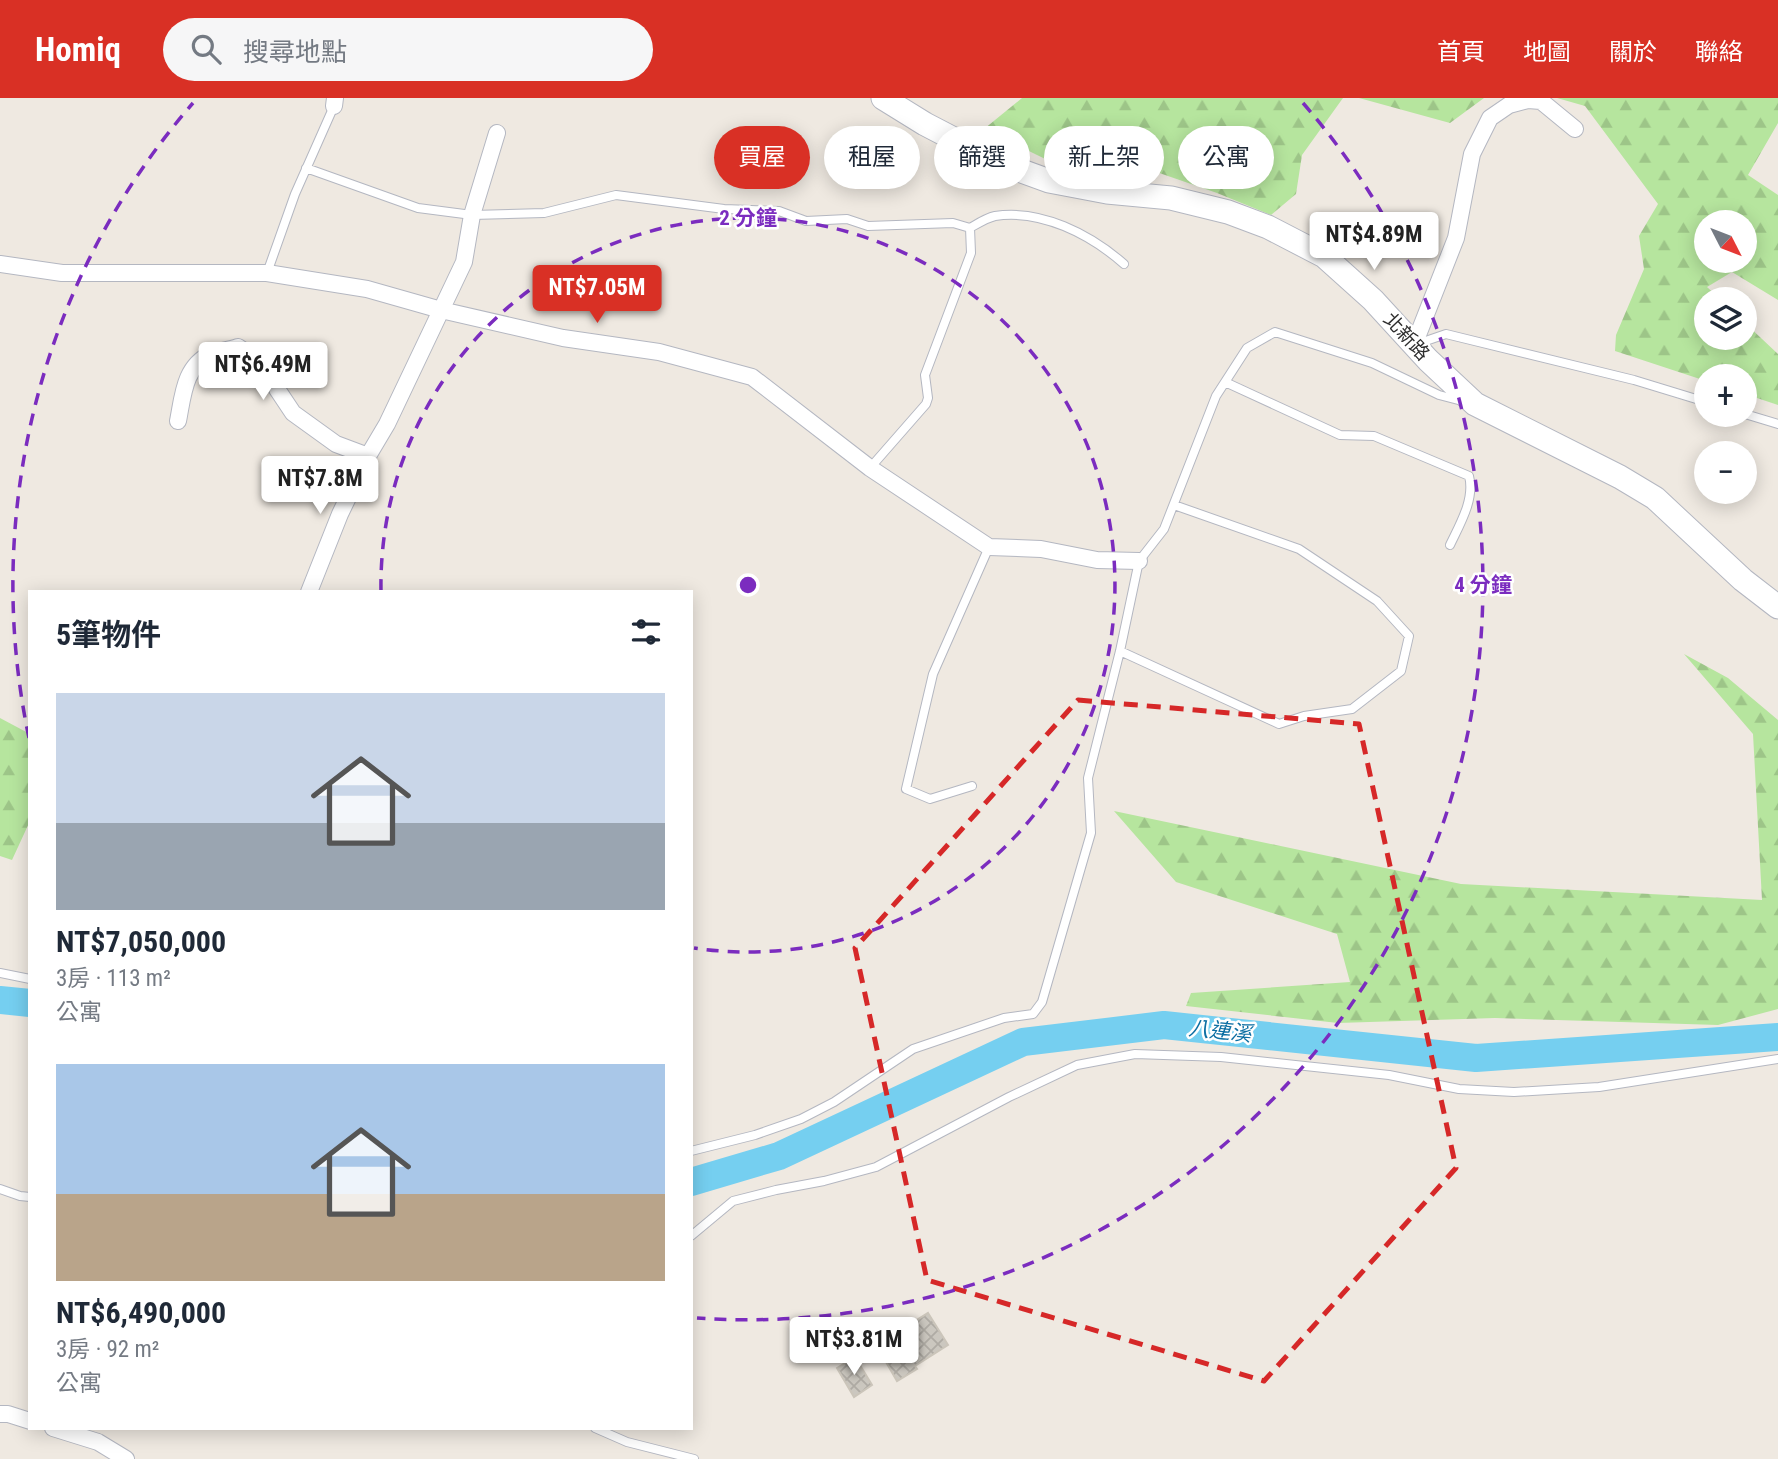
<!DOCTYPE html>
<html lang="zh-TW">
<head>
<meta charset="utf-8">
<style>
  :root { --surface:#fff; --page:#f6f6f7; --text:#1f2937; --muted:#747a83; --accent:#d93025 }
  body { margin:0; font-family:"Roboto Condensed","Noto Sans TC",sans-serif; background:var(--page); color:var(--text); height:100vh; display:flex; flex-direction:column; font-size:26px; white-space:nowrap }
  * { box-sizing:border-box; margin:0 }
  p { font-size:23px; color:var(--muted) }
  .icon { flex:none; width:38px; height:38px; fill:none; stroke:currentColor; stroke-width:2; stroke-linecap:round; stroke-linejoin:round }
  .map { position:relative; flex:1; overflow:hidden }
  .details { position:absolute; left:28px; top:492px; width:665px; height:840px; display:flex; flex-direction:column; background:var(--surface); border-radius:0px; box-shadow:0 4px 18px #0003 }
  .details>* { flex:none }
  .hud { position:absolute; left:714px; top:28px; width:665px; height:63px; display:flex; gap:14px }
  .needle { width:46px; rotate:132deg }
  .buttons { position:absolute; left:1694px; top:112px; display:grid; gap:14px }
  .buttons a { display:grid; place-items:center; width:63px; height:63px; border-radius:50%; background:var(--surface); box-shadow:0 4px 18px #0003; font-size:35px }
  .price { position:absolute; translate:-50% -60px; padding:0 16px; border-radius:7px; background:#fff; color:#222; font-size:23px; line-height:46px; filter:drop-shadow(0 2px 4px #0008) }
  .price::after { content:''; position:absolute; left:50%; top:42px; width:21px; height:16px; margin-left:-10px; background:inherit; clip-path:polygon(0 0,100% 0,50% 100%) }
  .price.current { background:var(--accent); color:#fff }
  ul { padding:0; list-style:none }
  li { display:grid; align-content:center; gap:14px; height:371px; padding:0 28px }
  li span { display:grid; place-items:center; height:217px; border-radius:0px; color:#555 }
  li>.icon { margin-inline-start:auto }
  span .icon { width:126px; height:126px; fill:#fffc; stroke-width:1 }
  li b { font-size:30px }
  h2 { display:flex; justify-content:space-between; align-items:center; height:84px; padding:0 28px; font-size:30px }
  .pill { padding:0 24px; border-radius:32px; background:var(--surface); box-shadow:0 4px 18px #0003; font-size:24px; line-height:63px }
  .pill.current { background:var(--accent); color:#fff }
  header { display:flex; align-items:center; gap:42px; box-sizing:border-box; height:98px; padding:0 35px; background:var(--accent); color:#fff }
  header strong { font-size:33px }
  nav { display:flex; gap:38px; margin-inline-start:auto; font-size:24px }
  .search { width:490px; height:63px; background:var(--page); display:flex; align-items:center; gap:18px; box-sizing:border-box; padding:0 24px; border-radius:38px; color:var(--muted); font-size:26px }
  .map>svg:first-child { display:block }
</style>
</head>
<body>
<header>
<strong>Homiq</strong>
<div class="search"><svg class="icon" aria-label="search" viewBox="0 0 24 24"><circle cx="10" cy="10" r="6"/><path d="M15 15l6 6"/></svg>搜尋地點</div>
<nav><a>首頁</a><a>地圖</a><a>關於</a><a>聯絡</a></nav>
</header>
<div class="map">
<svg width="1778" height="1361" viewBox="0 0 1778 1361">
  <defs>
    <pattern id="forest-firs" width="22" height="20" patternUnits="userSpaceOnUse" patternTransform="scale(1.75)"><rect width="22" height="20" fill="#b6e59e"/><path d="M5 1l3.5 6h-7zM16 11l3.5 6h-7z" fill="#9dc588"/></pattern>
    <pattern id="building-cross-hatch" width="8" height="8" patternUnits="userSpaceOnUse" patternTransform="scale(1.75)"><rect width="8" height="8" fill="#cbc7bf"/><path d="M0 0l8 8M0 8l8-8" fill="none" stroke="#afaba4"/></pattern>
  </defs>
  <rect width="100%" height="100%" fill="#efe9e1"/>
  <!-- forest -->
  <path fill="url(#forest-firs)" fill-rule="evenodd" d="M1022 0H1343L1302 57 1296 96 1271 117 1217 95 1142 69 1076 76 984 31Z
    M1359 0H1484L1450 25Z
    M1557 0H1778V25L1748 77 1778 97V202L1732 174 1707 189 1720 201H1706V240H1745V225L1778 256V307L1745 296V278H1706V283L1615 253 1616 237 1644 171 1639 138 1658 106 1585 8ZM1706 124H1745V163H1706Z
    M1684 556 1728 580 1778 622V911L1718 927 1495 920 1338 925 1186 908 1191 895 1350 884 1337 836 1176 784 1114 713 1461 786 1762 802 1753 636Z
    M0 620 30 636V723L12 762 0 758Z"/>
  <g fill="none" stroke-linecap="round" stroke-linejoin="round">
    <!-- river -->
    <path stroke="#75cff0" stroke-width="28" d="M0 902 30 905
      M691 1084 779 1058 1023 944 1164 927 1476 960 1778 939"/>
  </g>
  <!-- building -->
  <path fill="url(#building-cross-hatch)" stroke="#cbc5ba" stroke-width="2" d="M928 1215 948 1247 915 1268 917 1271 897 1283 874 1243 894 1231 896 1235Z
    M855 1259 872 1287 854 1299 837 1270Z"/>
  <g fill="none" stroke-linecap="round" stroke-linejoin="round">
    <!-- service casing -->
    <g stroke="#b4b7c1" stroke-width="10">
      <path id="service" d="M306 70 418 110 472 117 544 115 616 97 724 111 779 113 806 123 847 121 868 128 953 125 970 130C977 126 986 120 995 118 1041 111 1090 136 1124 166
        M267 175 295 96 334 8
        M1417 246 1446 236 1634 282 1706 304
        M1225 284 1340 337 1374 338 1469 378C1475 401 1460 426 1450 447
        M1745 316 1778 326
        M870 370 926 306 928 300 925 277 971 155 970 130
        M1120 553 1279 626 1304 618 1352 611 1401 573 1409 538 1377 503 1299 451 1174 407
        M972 688 930 701 906 691 933 576 989 449
        M0 875 30 881
        M691 1053 755 1037 801 1021 834 1004 913 951 1004 920 1033 916 1042 904 1091 735 1088 680 1120 553 1139 463 1164 431 1216 298 1247 250 1275 234 1372 265 1439 297 1462 303
        M0 1091 20 1098 30 1099
        M691 1138 733 1103 776 1092 824 1083 876 1069 1009 999 1077 967 1135 956 1221 959 1389 977 1459 991 1514 994 1599 989 1778 961
        M595 1330 627 1344 694 1361"/>
    </g>
    <!-- minor casing -->
    <g stroke="#b4b7c1" stroke-width="18">
      <path id="minor" d="M334 8 335 0
        M0 166 62 175H267L367 191 441 212 563 240 659 254 752 279 870 370 989 449 1041 451 1097 462 1139 463
        M1414 247 1456 140 1472 56 1490 20 1509 7 1528 2 1541 3 1575 31
        M178 323C183 298 184 268 211 256 220 253 230 252 238 249L271 271 277 291 293 315 336 346 368 358
        M309 494 340 416 368 358 387 326 464 164 472 117 497 35
        M0 1316H8L30 1323
        M53 1330 98 1344 126 1361"/>
    </g>
    <!-- secondary casing -->
    <g stroke="#b4b7c1" stroke-width="25">
      <path id="secondary" d="M883 0 925 26 1000 65 1049 83 1107 94 1171 100 1228 114 1268 129 1324 158 1373 202 1428 262 1475 306 1620 379 1655 400 1743 482 1778 509"/>
    </g>
    <!-- service -->
    <use href="#service" stroke="#fff" stroke-width="8"/>
    <!-- minor -->
    <use href="#minor" stroke="#fff" stroke-width="16"/>
    <!-- secondary -->
    <use href="#secondary" stroke="#fff" stroke-width="23"/>
  </g>
  <!-- marked area -->
  <path fill="none" stroke="#d62828" stroke-width="5" stroke-dasharray="14 9" stroke-linejoin="round" d="M1078 602 1359 626 1456 1070 1264 1283 927 1182 855 850Z"/>
  <!-- distance rings -->
  <g fill="none" stroke="#7b2cbf" stroke-width="3.5" stroke-dasharray="12 9">
    <path d="M381 493A367 367 0 1 1 694 850"/>
    <path d="M29 640A735 735 0 0 1 193 5M1303 5A735 735 0 0 1 697 1220"/>
  </g>
  <g text-anchor="middle" stroke-width="5" stroke-linejoin="round" paint-order="stroke">
    <!-- street labels -->
    <g font-size="19" fill="#2e2e2e" stroke="#fff">
      <text transform="translate(1407 238) rotate(47)" y="7">北新路</text>
    </g>
    <!-- water labels -->
    <g font-size="21" font-style="italic" fill="#0d6fa3" stroke="#fff">
      <text transform="translate(1220 933) rotate(6)" y="7">八連溪</text>
    </g>
  </g>
  <circle cx="748" cy="487" r="10" fill="#7b2cbf" stroke="#fff" stroke-width="3.5"/>
  <g font-size="21" text-anchor="middle" font-weight="bold" fill="#7b2cbf" stroke="#fff" stroke-width="5" stroke-linejoin="round" paint-order="stroke">
    <text x="748" y="127">2 分鐘</text>
    <text x="1483" y="494">4 分鐘</text>
  </g>
</svg>
<div class="buttons">
<a><svg class="needle" viewBox="-14 -14 28 28"><path d="M0-13l5 13h-10z" fill="#e53935"/><path d="M0 13l5-13h-10z" fill="#747a83"/></svg></a>
<a><svg class="icon" aria-label="layers" viewBox="0 0 24 24"><path d="M12 4l9 5-9 5-9-5zM3 14l9 5 9-5"/></svg></a>
<a>+</a>
<a>−</a>
</div>
<b class="price" style="left:1374px;top:174px">NT$4.89M</b>
<b class="price current" style="left:597px;top:227px">NT$7.05M</b>
<b class="price" style="left:263px;top:304px">NT$6.49M</b>
<b class="price" style="left:320px;top:418px">NT$7.8M</b>
<b class="price" style="left:854px;top:1279px">NT$3.81M</b>
<div class="hud">
<a class="pill current">買屋</a>
<a class="pill">租屋</a>
<a class="pill">篩選</a>
<a class="pill">新上架</a>
<a class="pill">公寓</a>
</div>
<section class="details">
<h2>5筆物件<svg class="icon" aria-label="filters" viewBox="0 0 24 24"><path d="M4 7h16M4 17h16"/><circle cx="9" cy="7" r="2"/><circle cx="15" cy="17" r="2"/></svg></h2>
<ul>
<li><span style="background:linear-gradient(#c9d6e8 60%,#9aa5b1 0)"><svg class="icon" aria-label="home" viewBox="0 0 24 24"><path d="M3 11l9-7 9 7M6 9v11h12V9"/></svg></span><div><b>NT$7,050,000</b><p>3房 · 113 m²</p><p>公寓</p></div></li>
<li><span style="background:linear-gradient(#a9c7e8 60%,#b9a48a 0)"><svg class="icon" aria-label="home" viewBox="0 0 24 24"><path d="M3 11l9-7 9 7M6 9v11h12V9"/></svg></span><div><b>NT$6,490,000</b><p>3房 · 92 m²</p><p>公寓</p></div></li>
</ul>
</section>
</div>
</body>
</html>
